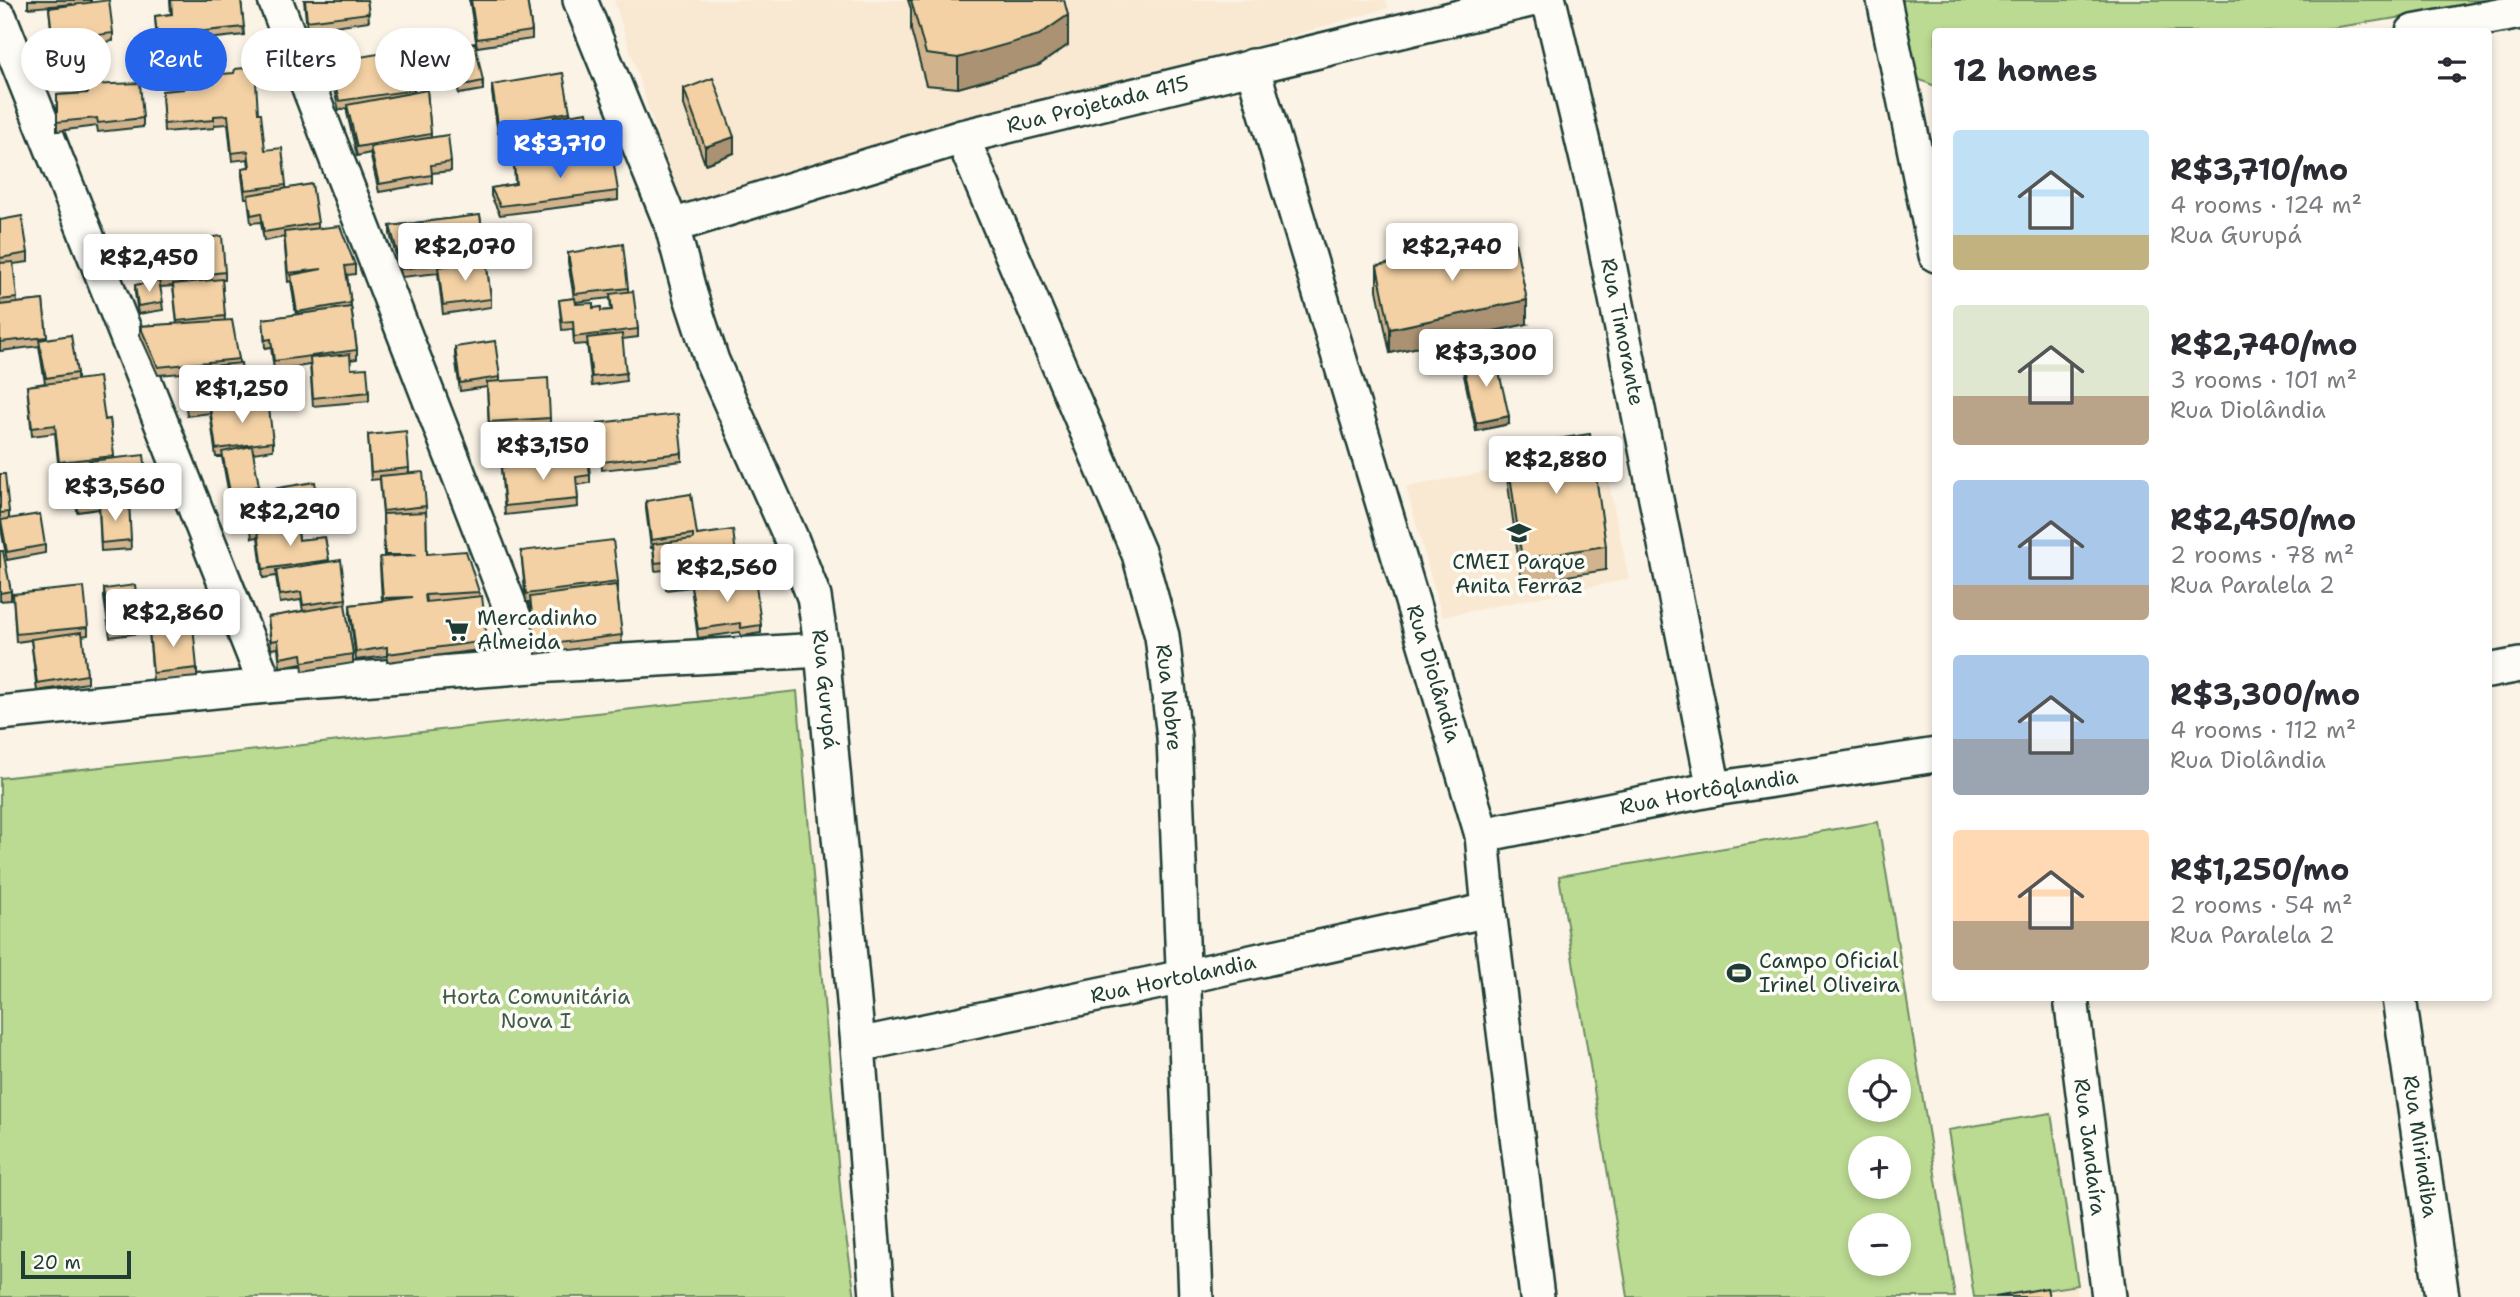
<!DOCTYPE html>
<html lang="en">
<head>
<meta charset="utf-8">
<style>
  :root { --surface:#fff; --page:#f2f2f3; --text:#2b2b33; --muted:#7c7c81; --accent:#2563eb }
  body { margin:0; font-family:"Shantell Sans",sans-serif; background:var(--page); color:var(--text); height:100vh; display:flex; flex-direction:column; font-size:26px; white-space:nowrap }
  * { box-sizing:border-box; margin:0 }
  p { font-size:23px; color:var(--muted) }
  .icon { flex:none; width:38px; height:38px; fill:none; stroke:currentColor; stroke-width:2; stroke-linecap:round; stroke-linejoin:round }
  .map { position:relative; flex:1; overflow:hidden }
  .drawer { position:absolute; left:1932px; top:28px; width:560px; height:973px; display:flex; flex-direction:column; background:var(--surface); border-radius:7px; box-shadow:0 4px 10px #0003 }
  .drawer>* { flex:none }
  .banner { position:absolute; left:21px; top:28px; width:665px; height:63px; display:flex; gap:14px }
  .controls { position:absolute; left:1848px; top:1059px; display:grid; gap:14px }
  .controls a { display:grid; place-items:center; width:63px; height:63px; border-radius:50%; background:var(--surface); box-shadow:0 4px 10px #0003; font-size:35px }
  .scale { position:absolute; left:21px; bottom:18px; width:110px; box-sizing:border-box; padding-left:7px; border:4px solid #1f3d34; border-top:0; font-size:19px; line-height:24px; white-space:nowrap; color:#1f3d34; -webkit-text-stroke:5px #fdfcf7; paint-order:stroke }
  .price { position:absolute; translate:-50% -60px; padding:0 16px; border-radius:7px; background:#fff; color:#222; font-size:23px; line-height:46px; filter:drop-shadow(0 2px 4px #0008) }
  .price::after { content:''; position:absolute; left:50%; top:42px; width:21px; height:16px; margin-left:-10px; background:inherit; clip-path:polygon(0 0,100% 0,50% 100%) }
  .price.active { background:var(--accent); color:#fff }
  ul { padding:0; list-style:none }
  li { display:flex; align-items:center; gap:21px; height:175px; padding:0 21px }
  li span { display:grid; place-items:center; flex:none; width:196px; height:140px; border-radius:7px; color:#555 }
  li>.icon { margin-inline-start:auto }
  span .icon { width:84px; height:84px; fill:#fffc; stroke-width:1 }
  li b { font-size:30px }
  h2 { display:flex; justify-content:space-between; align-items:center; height:84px; padding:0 21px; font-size:30px }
  .tag { padding:0 24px; border-radius:32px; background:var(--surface); box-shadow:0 4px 10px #0003; font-size:24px; line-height:63px }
  .tag.active { background:var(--accent); color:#fff }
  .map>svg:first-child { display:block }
</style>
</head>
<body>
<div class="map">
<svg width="2520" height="1297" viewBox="0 0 2520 1297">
  <rect width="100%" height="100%" fill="#fbf3e6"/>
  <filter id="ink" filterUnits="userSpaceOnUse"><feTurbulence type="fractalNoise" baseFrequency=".0143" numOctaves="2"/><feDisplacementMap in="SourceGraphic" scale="14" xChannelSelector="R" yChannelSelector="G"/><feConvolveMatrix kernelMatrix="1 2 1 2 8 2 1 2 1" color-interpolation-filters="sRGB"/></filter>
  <g filter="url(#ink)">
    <!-- built -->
    <path fill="#f9e9d2" d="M614 0H1386L1388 8 681 211Z
      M1602 450 1629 579 1442 617 1406 487Z
      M2076 1286 2078 1297H2017Z"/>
    <!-- green -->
    <path fill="#bbda92" stroke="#6d8c63" stroke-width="2" fill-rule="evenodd" d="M1899 0H2485L2476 6 2305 32H1936L1935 86 1920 80 1911 65Z
      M797 691 842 1209 855 1297H0V778Z
      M1878 822 1955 1297H1628L1559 876ZM1899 1071V1110H1860V1071ZM1860 1148H1899V1186H1860ZM1860 1225H1899V1264H1860Z
      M2051 1113 2078 1285 2000 1297H1974L1948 1130Z"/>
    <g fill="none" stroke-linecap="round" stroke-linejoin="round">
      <!-- minor casing -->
      <g stroke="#1f3d34" stroke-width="38">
        <g id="minor">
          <path d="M275 0 533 666"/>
          <path id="s1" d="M580 0 672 226 690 294 712 361 791 538 814 597 822 650 858 1045 877 1297"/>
          <path id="s2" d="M1549 0 1594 189 1714 789"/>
          <path d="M1884 0 1936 255"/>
          <path d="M0 18 266 686"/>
          <path d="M2413 32 2520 12"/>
          <path id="s3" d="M1252 66 1482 835 1489 910 1537 1297"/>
          <path id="s4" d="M962 137 1139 554 1162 636 1174 737 1196 1297"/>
          <path id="s5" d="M672 226 962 137 1530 0"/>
          <path d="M2488 671 2520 665"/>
          <path d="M0 713 266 686 533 666 822 650"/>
          <path id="s6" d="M1482 835 1714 789 1936 755"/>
          <path id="s7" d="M2071 998 2109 1297"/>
          <path id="s8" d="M2399 998 2442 1297"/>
          <path id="s9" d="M858 1045 1183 977 1489 910"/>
        </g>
      </g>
      <!-- minor -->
      <use href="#minor" stroke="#fdfcf7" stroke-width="33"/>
    </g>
    <!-- wall -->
    <path fill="#d1b48d" stroke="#1f3d34" stroke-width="2" fill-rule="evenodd" d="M28 0H91V2L113 33V41L84 45 87 85 63 87 59 49H53L49 8 73 4 28 8Z
      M170 0H241L244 35 189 41 193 76 258 113 265 150 286 185V189L318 223V229L355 265V274L347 275 357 350V359L350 360 351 369 369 392V401L313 406 310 365 274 370 271 347 265 348 263 319 296 315 291 281 288 282 284 237 264 241 261 222 251 223 248 198H245L242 176V168L249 167 248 159 232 161 228 124 214 125V128L164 132 162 91 183 89V81L163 83 160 45H157L155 16 171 14Z
      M304 0H367L369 21 307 30Z
      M469 0H527L532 31V39L477 47 470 3Z
      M908 0H1064L1068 45 1039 65 958 88 926 85 911 30V9Z
      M451 48 483 81V90L459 94 451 57Z
      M438 59V67L412 72 414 93 427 90 431 137 451 162V171L432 173V183L379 192 370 153 357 156 347 113V108L339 110 329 70V62Z
      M86 85 143 118V127L98 132 97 126 57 131V95L86 93Z
      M492 85 570 112V115L593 150V155L618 191V200L500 215 491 196V188L515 184 514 165 560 159 554 123 498 133 492 93Z
      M684 89 734 153 705 164 684 105Z
      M480 215 491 299V307L443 314 438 273 402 277 390 234V226Z
      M0 220 28 253V262L13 264 17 303 43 300 47 339 77 373V379L105 420 110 419 114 459 147 481V490L136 491 137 505 129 506 131 549 101 551 99 509 77 512 75 483 90 482 89 467 59 471 55 433 32 436 27 386 45 383 39 346 0 351Z
      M131 246 225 272V280H222L225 321 239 359V363H241L244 403 273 442V450L253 453 259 491 321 520V528L298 531 299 540 325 537 329 562 346 599 345 607 353 654V663L303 671 302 663 280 667 278 648 271 649 268 617 303 611 301 600 280 603 276 576 263 578 258 537 252 538 247 497 230 500 222 457H216L210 413 187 416 182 373 158 375 140 335V326L177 324 173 286 160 287 163 310 138 314 135 293V285L154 282 153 271 133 274Z
      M568 253 628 288V292L638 329V337L622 339 626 381 592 386 587 344 574 345 573 329 562 330 559 300 574 298 568 262ZM610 298 611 310 601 311 593 308 576 304V302Z
      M1377 266 1527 324 1390 353 1377 290Z
      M455 347 500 377V381L550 418V427L489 431 487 387 460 391 455 355Z
      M1463 363 1509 424 1476 431 1463 371Z
      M598 423 682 453V461L602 470Z
      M368 435 409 468V473L426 506 427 554 479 592 487 641V649L387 662V656L356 660 350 614V605L382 601 380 565 384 557 383 515 380 479 371 480Z
      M1506 447 1606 546V570L1522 583 1506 471Z
      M501 467 590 475V483L577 485 578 507 505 515Z
      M0 474 9 512V519L45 545V553L7 560 1 529V521H0Z
      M646 501 697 535 738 572V579L761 625V633L741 636 740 632 698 638 691 587 666 590 664 570 655 571 653 548H651L646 509Z
      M0 551 11 591V600L0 601Z
      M521 551 618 582V591H617L622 643 536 654 530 602H526Z
      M104 589 140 624V633L110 637 104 598Z
      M13 594 88 627V635L82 636 87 675V683L37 691 31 640 16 642Z
      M149 630 197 668V677L153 681Z"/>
    <!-- shaded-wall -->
    <path fill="#aa9273" stroke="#1f3d34" stroke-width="2" d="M1068 15V45L1039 65 958 88V58Z
      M734 137V153L705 164V147Z
      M1527 300V324L1390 353V329Z
      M1509 416V424L1476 431V423Z"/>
    <!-- building -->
    <path fill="#f3d1a4" stroke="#1f3d34" stroke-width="2" d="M109 0 113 33 53 41 49 8Z
      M171 0H241L244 27 157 36 155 16 172 14Z
      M305 0H367L369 13 307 21Z
      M471 0H527L532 31 477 39Z
      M911 0H1064L1068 15 1039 35 958 58 926 54Z
      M189 37 193 72 163 75 160 40Z
      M83 39 87 76 63 79 59 42Z
      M475 43 483 81 459 86 451 48Z
      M433 45 438 59 411 64 414 90 339 101 329 62Z
      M255 67 258 113H261L265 150 282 148 286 185 245 190 242 168 250 167 248 151 232 153 228 115 214 116V120L164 124 162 91 184 89 183 77 234 73 235 69Z
      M563 73 570 112 498 124 492 85Z
      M713 78 734 137 705 147 684 89Z
      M140 83 143 118 98 123 97 118 57 122V95L88 93 86 85Z
      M427 90 431 134 357 147 347 105Z
      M587 112 593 150 561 156 554 117Z
      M448 135 451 162 431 165 432 175 379 184 370 147Z
      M612 152 618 191 500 206 491 188 516 184 514 165Z
      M312 184 318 223 264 232 261 213 251 215 248 195Z
      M480 215 486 258 402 269 390 226Z
      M22 216 28 253 0 258V220Z
      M340 226 355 265 345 266 351 303 297 312 291 275 322 269 288 273 284 232Z
      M222 236 225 272 154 280 153 263 133 265 131 246Z
      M1514 237 1527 300 1390 329 1377 266Z
      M623 244 628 288 575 294 568 253Z
      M486 260 491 299 443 305 438 267Z
      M13 262 17 298 0 300V263Z
      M222 279 225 316 177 321 173 284Z
      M159 281 163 302 138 306 135 285Z
      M633 291 638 329 574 337 573 321 562 322 559 300 575 298 576 304 593 303V308L601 307V311L612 310 610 294Z
      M43 300 47 337 0 342V305Z
      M351 307 357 350 274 361 271 339 265 340 263 319Z
      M232 320 239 359 158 367 140 326Z
      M622 334 626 373 592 377 587 338Z
      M71 335 77 373 46 378 39 340Z
      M495 341 500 377 460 383 455 347Z
      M350 354 351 369 367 368 369 392 313 398 310 358Z
      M1495 355 1509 416 1476 423 1463 363Z
      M241 363 244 400 187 407 182 369Z
      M99 377 105 420 110 419 114 456 59 462 55 425 32 428 27 386Z
      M548 378 550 418 489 422 487 382Z
      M268 400 273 442 216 449 210 408Z
      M678 414 682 453 602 462 598 423Z
      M406 431 409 468 371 472 368 435Z
      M1590 434 1606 546 1522 559 1506 447Z
      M252 446 259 486 230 492 222 452Z
      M144 455 147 481 135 483 137 497 77 504 75 483 91 482 89 461Z
      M588 458 590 475 576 477 578 499 505 506 501 467Z
      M423 472 426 506 383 511 380 476Z
      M0 474H5L9 512 0 513Z
      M315 482 321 520 252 530 247 493Z
      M691 494 697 535 733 530 738 572 666 582 664 562 655 563 653 544 693 539V534L651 540 646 501Z
      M129 503 131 540 101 543 99 504Z
      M426 512 427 554 466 551 479 592 425 595 426 602 482 596 487 641 387 654V647L356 652 350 605 413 597 383 598 380 557 417 555H385L383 514Z
      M40 514 45 545 7 552 1 520Z
      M297 526 299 540 325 537 329 560 263 569 258 531Z
      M613 540 618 582 526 594 521 551Z
      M0 551H3L11 591 0 593Z
      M341 560 346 599 303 605 301 592 280 595 276 570Z
      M755 577 761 625 741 628 740 623 698 629 691 586Z
      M135 585 140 624 110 629 104 589Z
      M616 585 622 635 536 646 530 597Z
      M84 587 88 627 16 634 13 594Z
      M345 604 353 654 303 662 302 654 280 658 278 640 271 641 268 617Z
      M193 625 197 668 153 673 149 630Z
      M82 632 87 675 37 683 31 639Z
      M2047 1288 2049 1297H1995Z"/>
  </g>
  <!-- icons -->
  <defs>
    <g id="school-bare" transform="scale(1.89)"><path d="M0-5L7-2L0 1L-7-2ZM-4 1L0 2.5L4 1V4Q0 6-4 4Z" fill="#1f3d34" stroke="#fdfcf7" stroke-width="2.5" paint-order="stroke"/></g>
    <g id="supermarket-bare" transform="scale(1.89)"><path d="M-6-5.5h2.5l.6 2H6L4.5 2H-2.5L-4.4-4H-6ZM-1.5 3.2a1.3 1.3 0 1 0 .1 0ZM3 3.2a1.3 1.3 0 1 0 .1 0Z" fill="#1f3d34" stroke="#fdfcf7" stroke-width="2.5" paint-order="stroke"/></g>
    <g id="stadium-bare" transform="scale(1.89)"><path d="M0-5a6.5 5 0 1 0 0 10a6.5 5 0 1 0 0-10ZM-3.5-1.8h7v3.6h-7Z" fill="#1f3d34" stroke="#fdfcf7" stroke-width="2.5" paint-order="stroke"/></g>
  </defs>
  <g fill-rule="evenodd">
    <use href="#school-bare" x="1519" y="533"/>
    <use href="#supermarket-bare" x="457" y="630"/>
    <use href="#stadium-bare" x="1739" y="973"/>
  </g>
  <g text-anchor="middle" stroke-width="7" stroke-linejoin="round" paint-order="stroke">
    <!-- street labels -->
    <g font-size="21" fill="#1f3d34" stroke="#fdfcf7">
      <text dy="7" stroke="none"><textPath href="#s5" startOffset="443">Rua Projetada 415</textPath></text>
      <text dy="7" stroke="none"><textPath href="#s2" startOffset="340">Rua Timorante</textPath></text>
      <text dy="7" stroke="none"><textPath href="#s3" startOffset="634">Rua Diolândia</textPath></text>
      <text dy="7" stroke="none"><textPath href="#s1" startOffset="735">Rua Gurupá</textPath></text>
      <text dy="7" stroke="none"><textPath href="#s4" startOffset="600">Rua Nobre</textPath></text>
      <text dy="7" stroke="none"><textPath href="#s6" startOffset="231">Rua Hortôqlandia</textPath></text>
      <text dy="7" stroke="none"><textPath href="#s9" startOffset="322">Rua Hortolandia</textPath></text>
      <text dy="7" stroke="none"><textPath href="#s7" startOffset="150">Rua Jandaíra</textPath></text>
      <text dy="7" stroke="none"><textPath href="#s8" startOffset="150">Rua Mirindiba</textPath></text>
    </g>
    <!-- poi labels -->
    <g font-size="21" fill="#1f3d34" stroke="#fdfcf7" text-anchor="start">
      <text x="1519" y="569" text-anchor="middle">CMEI Parque<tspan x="1519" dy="24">Anita Ferraz</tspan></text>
      <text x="477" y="625">Mercadinho<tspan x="477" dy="24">Almeida</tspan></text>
      <text x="1759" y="968">Campo Oficial<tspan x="1759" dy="24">Irinel Oliveira</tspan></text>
    </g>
    <!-- park labels -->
    <g font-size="21" fill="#3e5c47" stroke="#fdfcf7">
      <text x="536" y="1004">Horta Comunitária<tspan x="536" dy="24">Nova I</tspan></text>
    </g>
  </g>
</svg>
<div class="controls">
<a><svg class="icon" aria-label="locate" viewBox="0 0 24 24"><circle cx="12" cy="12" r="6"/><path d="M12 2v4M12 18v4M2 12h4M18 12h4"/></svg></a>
<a>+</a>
<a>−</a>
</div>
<div class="scale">20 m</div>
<b class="price active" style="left:560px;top:180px">R$3,710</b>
<b class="price" style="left:465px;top:283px">R$2,070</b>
<b class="price" style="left:1452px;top:283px">R$2,740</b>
<b class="price" style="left:149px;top:294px">R$2,450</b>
<b class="price" style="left:1486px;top:389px">R$3,300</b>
<b class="price" style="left:242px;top:425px">R$1,250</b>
<b class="price" style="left:543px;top:482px">R$3,150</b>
<b class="price" style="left:1556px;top:496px">R$2,880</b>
<b class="price" style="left:115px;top:523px">R$3,560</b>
<b class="price" style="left:290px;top:548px">R$2,290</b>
<b class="price" style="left:727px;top:604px">R$2,560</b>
<b class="price" style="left:173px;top:649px">R$2,860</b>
<div class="banner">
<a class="tag">Buy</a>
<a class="tag active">Rent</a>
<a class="tag">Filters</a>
<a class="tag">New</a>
</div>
<section class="drawer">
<h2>12 homes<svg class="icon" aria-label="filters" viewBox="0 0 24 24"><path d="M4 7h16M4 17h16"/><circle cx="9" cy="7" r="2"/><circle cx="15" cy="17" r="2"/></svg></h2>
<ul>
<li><span style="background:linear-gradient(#bfe0f5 75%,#c2b280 0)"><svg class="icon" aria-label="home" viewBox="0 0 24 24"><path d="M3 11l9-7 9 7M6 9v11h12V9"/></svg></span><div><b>R$3,710/mo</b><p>4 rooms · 124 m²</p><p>Rua Gurupá</p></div></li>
<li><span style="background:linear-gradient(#dfe7d0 65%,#b9a48a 0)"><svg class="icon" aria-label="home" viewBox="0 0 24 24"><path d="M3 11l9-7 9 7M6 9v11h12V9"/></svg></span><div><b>R$2,740/mo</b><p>3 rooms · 101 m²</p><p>Rua Diolândia</p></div></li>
<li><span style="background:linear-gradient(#a9c7e8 75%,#b9a48a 0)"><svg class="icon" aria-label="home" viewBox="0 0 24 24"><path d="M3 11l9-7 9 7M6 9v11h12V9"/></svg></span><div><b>R$2,450/mo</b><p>2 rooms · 78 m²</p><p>Rua Paralela 2</p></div></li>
<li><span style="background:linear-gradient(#a9c7e8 60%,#9aa5b1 0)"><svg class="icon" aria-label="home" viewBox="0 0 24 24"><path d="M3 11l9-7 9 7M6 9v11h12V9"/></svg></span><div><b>R$3,300/mo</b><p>4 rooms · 112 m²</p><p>Rua Diolândia</p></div></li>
<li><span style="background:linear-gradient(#ffd9b3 65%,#b9a48a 0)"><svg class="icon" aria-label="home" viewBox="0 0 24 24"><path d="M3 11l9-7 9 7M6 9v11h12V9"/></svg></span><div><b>R$1,250/mo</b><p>2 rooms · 54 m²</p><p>Rua Paralela 2</p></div></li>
</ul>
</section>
</div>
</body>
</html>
